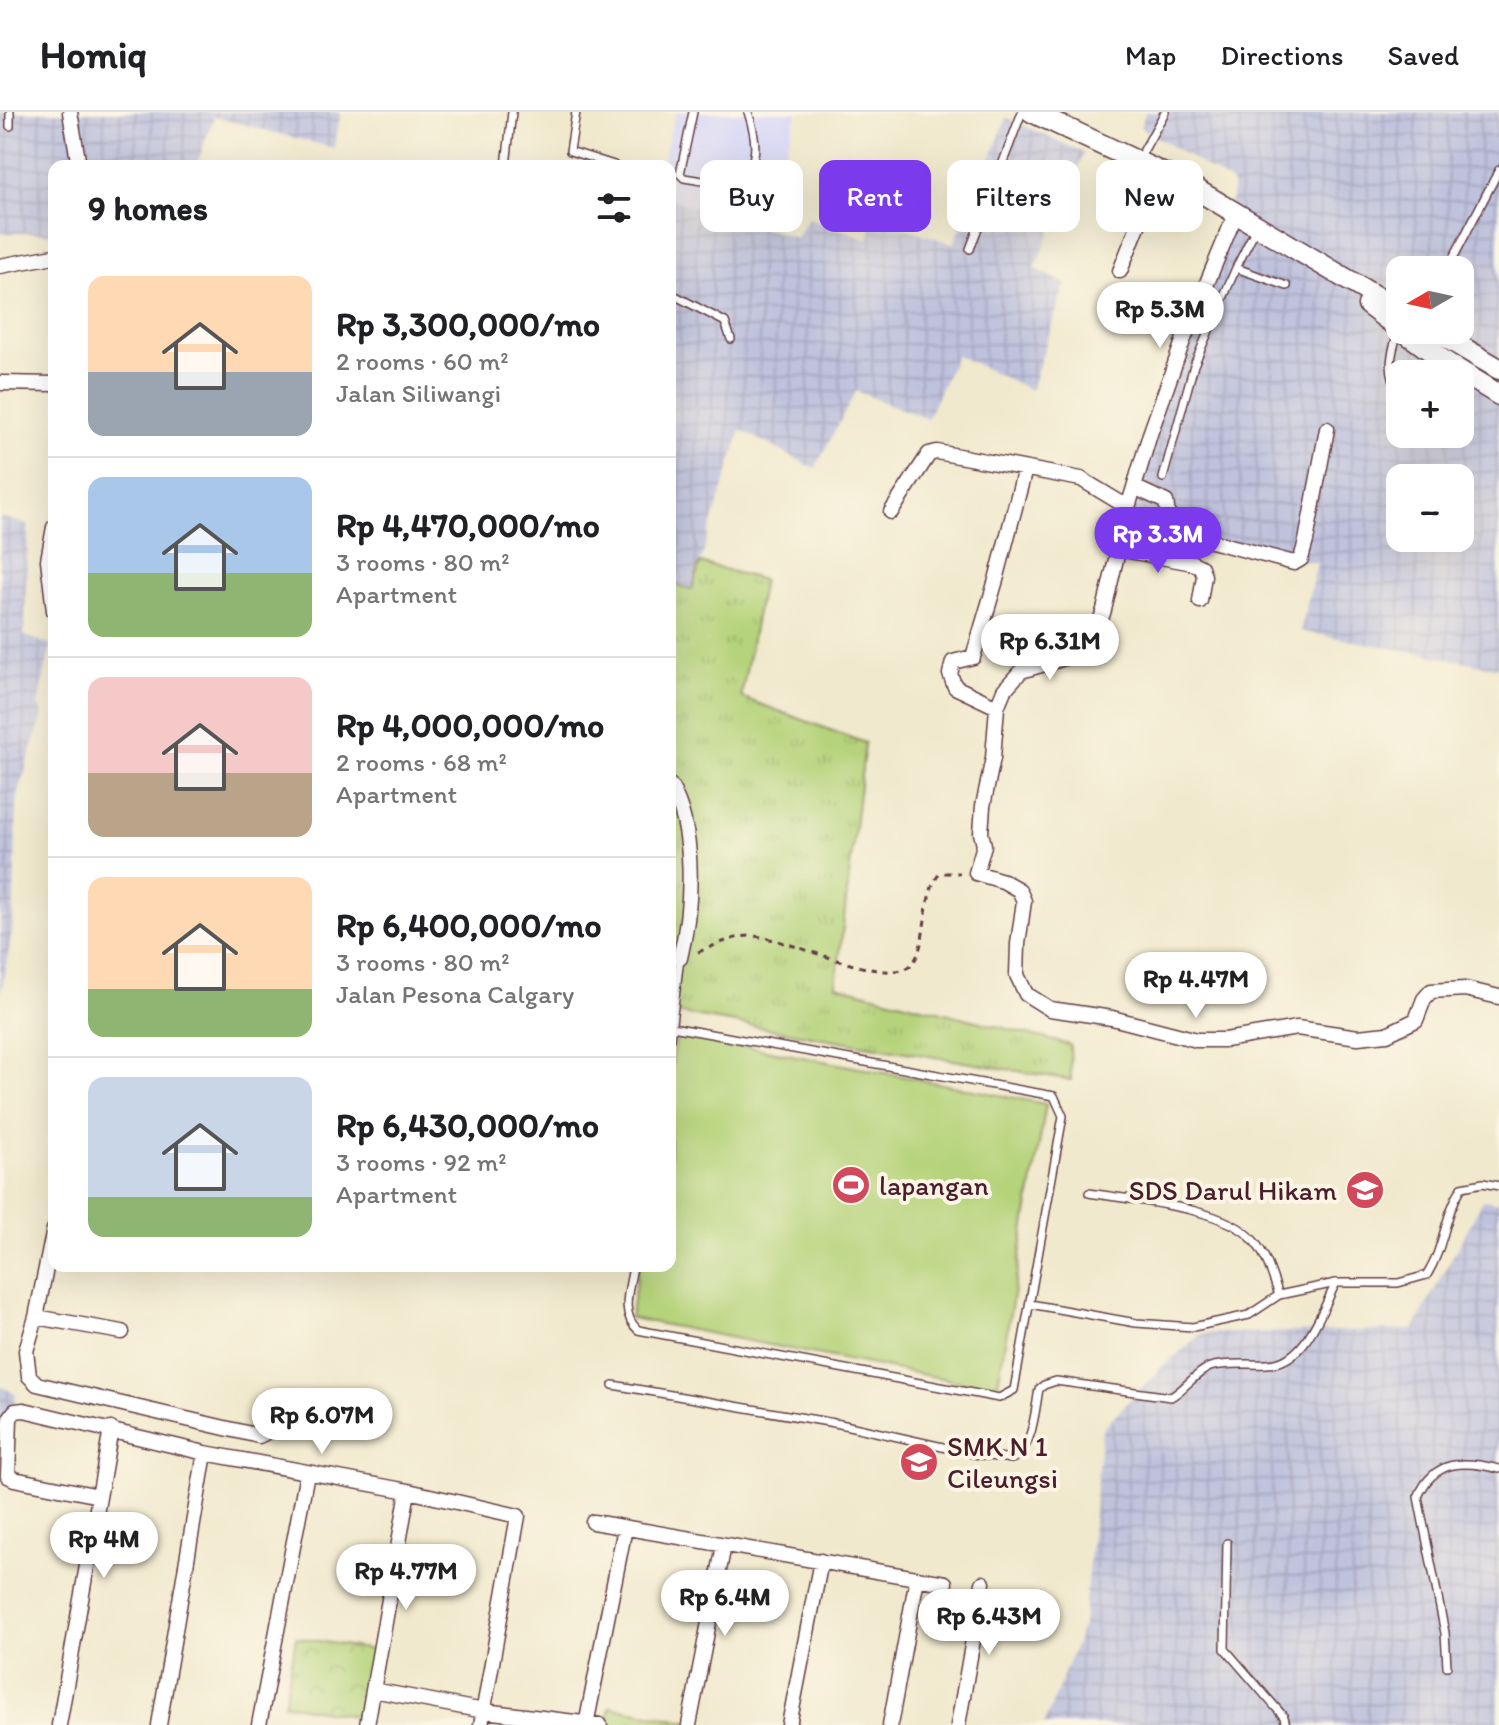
<!DOCTYPE html>
<html lang="en">
<head>
<meta charset="utf-8">
<style>
  :root { --surface:#fff; --page:#f2f2f2; --text:#202124; --muted:#757577; --line:#e0e0e0; --accent:#7c3aed }
  body { margin:0; font-family:Itim,sans-serif; background:var(--page); color:var(--text); height:100vh; display:flex; flex-direction:column; font-size:30px; white-space:nowrap }
  * { box-sizing:border-box; margin:0 }
  p { font-size:26px; color:var(--muted) }
  .icon { flex:none; width:44px; height:44px; fill:none; stroke:currentColor; stroke-width:2; stroke-linecap:round; stroke-linejoin:round }
  .map { position:relative; flex:1; overflow:hidden }
  .drawer { position:absolute; left:48px; top:48px; width:628px; height:1112px; display:flex; flex-direction:column; background:var(--surface); border-radius:16px; box-shadow:0 8px 32px #0002 }
  .drawer>* { flex:none }
  .banner { position:absolute; left:700px; top:48px; width:678px; height:72px; display:flex; gap:16px }
  .needle { width:52px; rotate:261deg }
  .tools { position:absolute; left:1386px; top:144px; display:grid; gap:16px }
  .tools a { display:grid; place-items:center; width:88px; height:88px; border-radius:16px; background:var(--surface); box-shadow:0 8px 32px #0002; font-size:40px }
  .price { position:absolute; translate:-50% -68px; padding:0 18px; border-radius:28px; background:#fff; color:#222; font-size:26px; line-height:52px; filter:drop-shadow(0 2px 4px #0008) }
  .price::after { content:''; position:absolute; left:50%; top:48px; width:24px; height:18px; margin-left:-12px; background:inherit; clip-path:polygon(0 0,100% 0,50% 100%) }
  .price.active { background:var(--accent); color:#fff }
  ul { padding:0; list-style:none }
  li { display:flex; align-items:center; gap:24px; height:200px; padding:0 40px }
  li+li { border-top:2px solid var(--line) }
  li span { display:grid; place-items:center; flex:none; width:224px; height:160px; border-radius:16px; color:#555 }
  li>.icon { margin-inline-start:auto }
  span .icon { width:96px; height:96px; fill:#fffc; stroke-width:1 }
  li b { font-size:34px }
  h2 { display:flex; justify-content:space-between; align-items:center; height:96px; padding:0 40px; font-size:34px }
  .tag { padding:0 28px; border-radius:16px; background:var(--surface); box-shadow:0 8px 32px #0002; font-size:28px; line-height:72px }
  .tag.active { background:var(--accent); color:#fff }
  header { display:flex; align-items:center; gap:48px; box-sizing:border-box; height:112px; padding:0 40px; background:var(--surface); border-bottom:2px solid var(--line) }
  header strong { font-size:38px }
  nav { display:flex; gap:44px; margin-inline-start:auto; font-size:28px }
  .map>svg:first-child { display:block }
</style>
</head>
<body>
<header>
<strong>Homiq</strong>
<nav><a>Map</a><a>Directions</a><a>Saved</a></nav>
</header>
<div class="map">
<svg width="1499" height="1613" viewBox="0 0 1499 1613">
  <defs>
    <pattern id="industrial-grid" width="8" height="8" patternUnits="userSpaceOnUse" patternTransform="scale(2)"><rect width="8" height="8" fill="#bfc2dd"/><path d="M0 4h8M4 0v8" fill="none" stroke="#a6a6be"/></pattern>
    <pattern id="grass-tufts" width="24" height="20" patternUnits="userSpaceOnUse" patternTransform="scale(2)"><rect width="24" height="20" fill="#b5d37a"/><path d="M3 7l-1-3M5 7V3M7 7l1-3M15 17l-1-3M17 17v-4M19 17l1-3" fill="none" stroke="#9db56a"/></pattern>
    <pattern id="park-crowns" width="20" height="18" patternUnits="userSpaceOnUse" patternTransform="scale(2)"><rect width="20" height="18" fill="#b5d37a"/><path d="M2 6a3 3 0 1 1 6 0M12 15a3 3 0 1 1 6 0" fill="none" stroke="#9db56a"/></pattern>
  </defs>
  <rect width="100%" height="100%" fill="#fcf5e5"/>
  <filter id="ink" filterUnits="userSpaceOnUse"><feTurbulence type="fractalNoise" baseFrequency=".0125" numOctaves="2"/><feDisplacementMap in="SourceGraphic" scale="16" xChannelSelector="R" yChannelSelector="G"/><feConvolveMatrix kernelMatrix="1 2 1 2 8 2 1 2 1" color-interpolation-filters="sRGB"/></filter>
  <filter id="wash" filterUnits="userSpaceOnUse"><feTurbulence type="fractalNoise" baseFrequency=".006" numOctaves="4" result="noise"/><feDisplacementMap in="SourceGraphic" scale="32" xChannelSelector="R" yChannelSelector="G"/><feGaussianBlur stdDeviation="1.8" result="paint"/><feColorMatrix in="noise" values="0 0 0 0 0 0 0 0 0 0 0 0 0 0 0 0 0 1.4 0 .05"/><feComposite in="paint" operator="in"/></filter>
  <g filter="url(#wash)">
    <rect width="100%" height="100%" fill="#f1e9cd"/>
    <!-- built -->
    <path fill="#d7d7f8" d="M676 0H797L763 116 670 87V54H661Z"/>
    <!-- industrial -->
    <path fill="url(#industrial-grid)" fill-rule="evenodd" d="M0 0H341L334 36 214 5 196 54 120 42 57 51V54H54V121H0Z
      M1146 0H1499V556L1300 519 1317 451 1133 414 1128 377 1181 215 1232 86V71L1140 15ZM1400 158H1460V218H1400ZM1400 262H1460V322H1400ZM1400 366H1460V426H1400Z
      M1007 6 1084 41 1035 156 1065 172 1031 278 956 243 927 307 856 279 815 357 741 318 692 477 670 473V87L796 126 808 106 868 127 874 106 954 132Z
      M0 405 29 413 24 523 51 533 38 593 43 602 17 684 13 815 0 885Z
      M1483 1088 1499 1091V1613H1044L1083 1513 1102 1317 1162 1255 1202 1221 1413 1218Z
      M0 1274 16 1282 0 1369Z"/>
    <!-- grass -->
    <path fill="url(#grass-tufts)" stroke="#807952" stroke-width="2" d="M700 451 763 468 741 585 865 631 836 873 1070 933 1071 968 670 900V473L692 477Z"/>
    <!-- park -->
    <path fill="url(#park-crowns)" stroke="#807952" stroke-width="2" d="M296 1525 372 1538 361 1605 284 1592Z
      M610 1595 688 1609V1613H607Z"/>
    <!-- pitch -->
    <path fill="#b5d37a" stroke="#807952" stroke-width="2" d="M677 921 1046 992 997 1277 630 1206 639 1154H670V965Z"/>
  </g>
  <g filter="url(#ink)">
    <g fill="none" stroke-linecap="round" stroke-linejoin="round">
      <!-- service casing -->
      <g stroke="#633d43" stroke-width="10">
        <path id="service" d="M576 0 570 39 614 53
          M693 0 680 62 684 66 734 74C760 53 758 30 748 0
          M10 14V0
          M1139 47 1165 0
          M506 54 512 0
          M970 137 1022 0
          M1236 156 1287 174
          M1447 158 1499 58
          M670 181 725 210 731 227
          M1399 217C1392 239 1385 259 1400 279
          M1163 366 1194 253 1236 156 1256 116
          M670 927 680 846
          M1089 1081C1131 1088 1226 1095 1253 1128 1267 1143 1272 1164 1279 1183
          M633 1154C630 1176 619 1201 638 1218L999 1286 1014 1278 1063 1004 1054 984 672 915
          M1030 1192 1136 1211 1193 1215 1249 1203 1279 1183 1336 1171H1398L1427 1163C1445 1134 1444 1103 1462 1075L1483 1071 1499 1074
          M613 1273 840 1312 974 1342 1012 1347C1033 1338 1035 1298 1039 1277L1044 1273 1056 1269 1171 1285C1185 1277 1195 1261 1210 1255 1227 1250 1249 1253 1267 1252 1305 1252 1321 1200 1336 1171
          M1227 1431 1225 1537 1284 1605 1286 1613
          M1447 1554 1445 1521 1418 1385C1434 1347 1465 1348 1499 1357"/>
      </g>
      <!-- minor casing -->
      <g stroke="#633d43" stroke-width="17">
        <path id="minor" d="M70 0 79 54
          M1236 101 1183 229 1150 322 1129 392 1104 498 1097 519 1084 540 1021 559 1004 578 997 595 993 646 983 694 981 721 984 733 976 761 1003 769 1019 778 1024 789 1018 832 1017 863 1026 882 1050 897 1112 906 1197 928H1225L1297 916 1358 925 1387 922 1416 908 1424 887 1431 879 1465 877 1499 885
          M0 154 54 144
          M1120 159 1160 59
          M1 271 54 272
          M1134 375 1166 390 1169 409 1181 421 1294 451 1301 447 1306 429 1327 317
          M891 400 929 342 937 340 1081 367 1119 390 1129 392
          M54 415 48 448 54 499
          M1118 437 1193 451 1201 455 1204 464 1200 489
          M997 595 955 575 950 562 953 550 973 545 996 468 1025 357
          M670 673C697 718 692 797 680 846
          M54 1117 36 1205 26 1239 29 1264 37 1272 259 1324 269 1319 279 1288
          M36 1205 122 1220
          M99 1384 14 1367 8 1364 10 1306 15 1299 24 1298 205 1341 408 1379 518 1404 481 1613
          M593 1410 945 1471
          M373 1578 484 1599 600 1613
          M59 1613 111 1317
          M159 1613 205 1341
          M259 1613 307 1361
          M367 1613 408 1379
          M586 1613 625 1416
          M689 1613 724 1433
          M789 1613 821 1449
          M890 1613 917 1466
          M958 1613 983 1471"/>
      </g>
      <!-- primary casing -->
      <g stroke="#633d43" stroke-width="23">
        <path id="primary" d="M1032 0 1192 75 1400 199
          M1368 193 1400 217
          M1402 218 1447 251 1499 283
          M1433 218 1499 257"/>
      </g>
      <!-- path -->
      <path stroke="#633d43" stroke-width="3" stroke-dasharray="6 6" stroke-linecap="butt" d="M698 840C714 834 733 824 751 824 786 824 887 877 911 853 929 835 920 785 940 761H960"/>
      <!-- service -->
      <use href="#service" stroke="#fff" stroke-width="7"/>
      <!-- minor -->
      <use href="#minor" stroke="#fff" stroke-width="14"/>
      <!-- primary -->
      <use href="#primary" stroke="#fff" stroke-width="20"/>
    </g>
  </g>
  <!-- icons -->
  <defs>
    <g id="stadium-disc" transform="scale(2)"><circle r="9.5" fill="#d1495b" stroke="#fcf5e5"/><path d="M0-5a6.5 5 0 1 0 0 10a6.5 5 0 1 0 0-10ZM-3.5-1.8h7v3.6h-7Z" fill="#fff"/></g>
    <g id="school-disc" transform="scale(2)"><circle r="9.5" fill="#d1495b" stroke="#fcf5e5"/><path d="M0-5L7-2L0 1L-7-2ZM-4 1L0 2.5L4 1V4Q0 6-4 4Z" fill="#fff"/></g>
  </defs>
  <g fill-rule="evenodd">
    <use href="#stadium-disc" x="851" y="1073"/>
    <use href="#school-disc" x="1365" y="1078"/>
    <use href="#school-disc" x="919" y="1350"/>
  </g>
  <g text-anchor="middle" stroke-width="8" stroke-linejoin="round" paint-order="stroke">
    <!-- poi labels -->
    <g font-size="28" fill="#4a1f2b" stroke="#fcf5e5" text-anchor="start">
      <text x="879" y="1083">lapangan</text>
      <text x="1337" y="1088" text-anchor="end">SDS Darul Hikam</text>
      <text x="947" y="1344">SMK N 1<tspan x="947" dy="32">Cileungsi</tspan></text>
    </g>
  </g>
</svg>
<div class="tools">
<a><svg class="needle" viewBox="-14 -14 28 28"><path d="M0-13l5 13h-10z" fill="#e53935"/><path d="M0 13l5-13h-10z" fill="#757577"/></svg></a>
<a>+</a>
<a>−</a>
</div>
<b class="price" style="left:1160px;top:238px">Rp 5.3M</b>
<b class="price active" style="left:1158px;top:463px">Rp 3.3M</b>
<b class="price" style="left:1050px;top:570px">Rp 6.31M</b>
<b class="price" style="left:1196px;top:908px">Rp 4.47M</b>
<b class="price" style="left:322px;top:1344px">Rp 6.07M</b>
<b class="price" style="left:104px;top:1468px">Rp 4M</b>
<b class="price" style="left:406px;top:1500px">Rp 4.77M</b>
<b class="price" style="left:725px;top:1526px">Rp 6.4M</b>
<b class="price" style="left:989px;top:1545px">Rp 6.43M</b>
<div class="banner">
<a class="tag">Buy</a>
<a class="tag active">Rent</a>
<a class="tag">Filters</a>
<a class="tag">New</a>
</div>
<section class="drawer">
<h2>9 homes<svg class="icon" aria-label="filters" viewBox="0 0 24 24"><path d="M4 7h16M4 17h16"/><circle cx="9" cy="7" r="2"/><circle cx="15" cy="17" r="2"/></svg></h2>
<ul>
<li><span style="background:linear-gradient(#ffd9b3 60%,#9aa5b1 0)"><svg class="icon" aria-label="home" viewBox="0 0 24 24"><path d="M3 11l9-7 9 7M6 9v11h12V9"/></svg></span><div><b>Rp 3,300,000/mo</b><p>2 rooms · 60 m²</p><p>Jalan Siliwangi</p></div></li>
<li><span style="background:linear-gradient(#a9c7e8 60%,#8fb573 0)"><svg class="icon" aria-label="home" viewBox="0 0 24 24"><path d="M3 11l9-7 9 7M6 9v11h12V9"/></svg></span><div><b>Rp 4,470,000/mo</b><p>3 rooms · 80 m²</p><p>Apartment</p></div></li>
<li><span style="background:linear-gradient(#f6c9c9 60%,#b9a48a 0)"><svg class="icon" aria-label="home" viewBox="0 0 24 24"><path d="M3 11l9-7 9 7M6 9v11h12V9"/></svg></span><div><b>Rp 4,000,000/mo</b><p>2 rooms · 68 m²</p><p>Apartment</p></div></li>
<li><span style="background:linear-gradient(#ffd9b3 70%,#8fb573 0)"><svg class="icon" aria-label="home" viewBox="0 0 24 24"><path d="M3 11l9-7 9 7M6 9v11h12V9"/></svg></span><div><b>Rp 6,400,000/mo</b><p>3 rooms · 80 m²</p><p>Jalan Pesona Calgary</p></div></li>
<li><span style="background:linear-gradient(#c9d6e8 75%,#8fb573 0)"><svg class="icon" aria-label="home" viewBox="0 0 24 24"><path d="M3 11l9-7 9 7M6 9v11h12V9"/></svg></span><div><b>Rp 6,430,000/mo</b><p>3 rooms · 92 m²</p><p>Apartment</p></div></li>
</ul>
</section>
</div>
</body>
</html>
